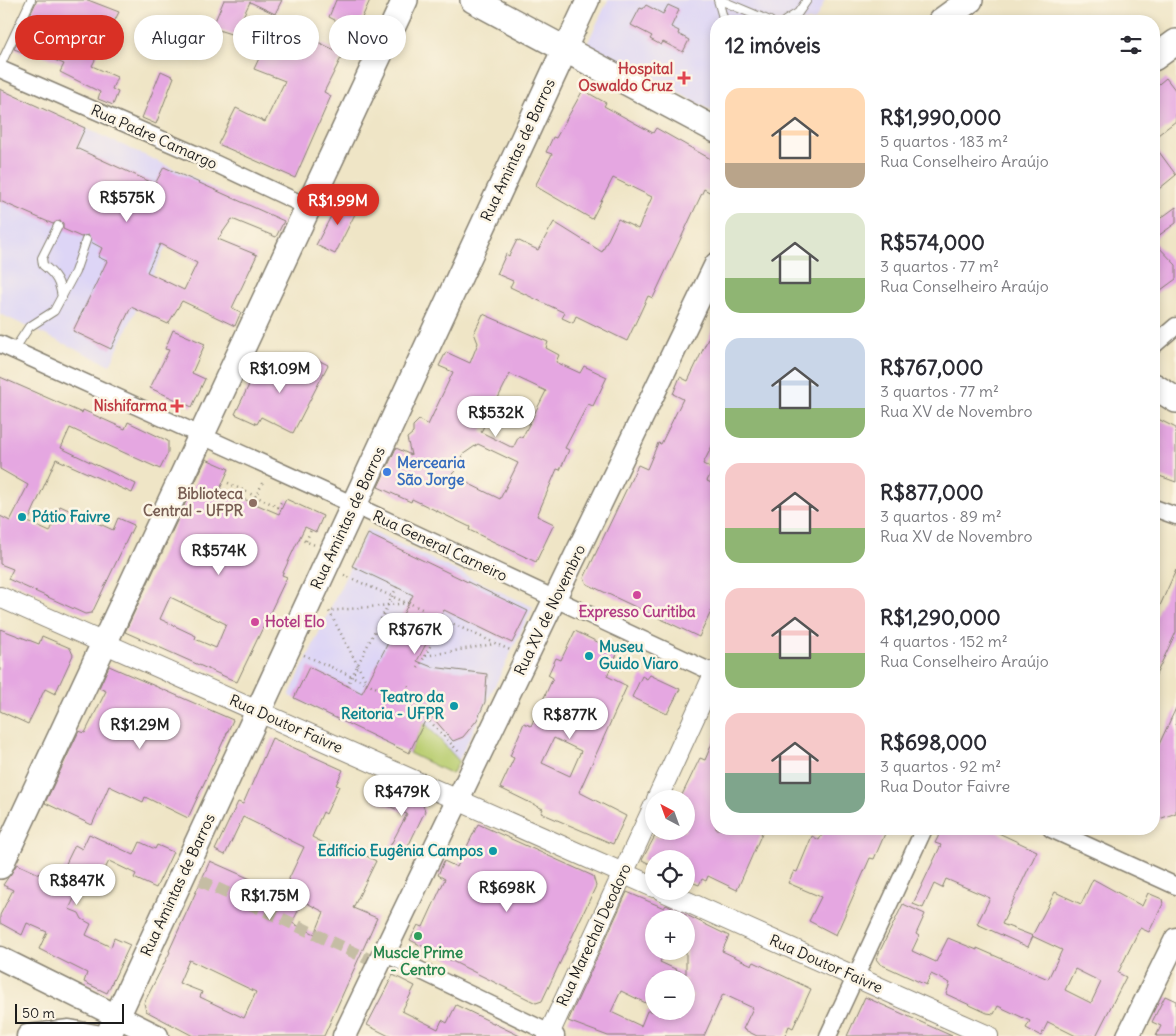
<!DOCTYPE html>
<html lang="pt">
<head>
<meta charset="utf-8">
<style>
  :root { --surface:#fff; --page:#f2f2f3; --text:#2b2b33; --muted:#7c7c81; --accent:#d93025 }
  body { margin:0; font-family:Delius,sans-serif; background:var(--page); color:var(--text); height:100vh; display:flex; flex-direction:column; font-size:19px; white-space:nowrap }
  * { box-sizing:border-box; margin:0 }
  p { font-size:16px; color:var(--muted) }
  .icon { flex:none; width:28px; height:28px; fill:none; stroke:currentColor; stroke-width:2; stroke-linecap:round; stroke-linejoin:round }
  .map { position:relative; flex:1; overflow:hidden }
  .details { position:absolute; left:710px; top:15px; width:450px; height:820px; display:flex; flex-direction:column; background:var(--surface); border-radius:20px; box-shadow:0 2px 8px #0003 }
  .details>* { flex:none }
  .hud { position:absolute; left:15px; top:15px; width:475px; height:45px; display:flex; gap:10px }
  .needle { width:32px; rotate:319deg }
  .fabs { position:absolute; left:645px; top:790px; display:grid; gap:10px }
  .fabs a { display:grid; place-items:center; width:50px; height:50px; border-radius:50%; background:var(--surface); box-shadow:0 2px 8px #0003; font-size:25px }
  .scale { position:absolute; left:15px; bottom:12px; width:109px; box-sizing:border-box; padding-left:5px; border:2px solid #1c1c1c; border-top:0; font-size:14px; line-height:18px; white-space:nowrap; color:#1c1c1c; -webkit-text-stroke:4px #fcf5e5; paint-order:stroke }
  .price { position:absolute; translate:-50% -42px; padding:0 11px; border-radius:18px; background:#fff; color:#222; font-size:16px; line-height:32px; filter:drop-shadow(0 1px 2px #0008) }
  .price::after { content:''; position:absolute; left:50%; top:30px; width:15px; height:11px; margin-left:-8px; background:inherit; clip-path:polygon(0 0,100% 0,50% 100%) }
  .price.selected { background:var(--accent); color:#fff }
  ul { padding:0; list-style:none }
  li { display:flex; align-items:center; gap:15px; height:125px; padding:0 15px }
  li span { display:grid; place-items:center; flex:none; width:140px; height:100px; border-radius:15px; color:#555 }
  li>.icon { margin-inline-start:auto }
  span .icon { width:60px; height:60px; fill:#fffc; stroke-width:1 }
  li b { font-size:21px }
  h2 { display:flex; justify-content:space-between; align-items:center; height:60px; padding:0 15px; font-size:21px }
  .pill { padding:0 18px; border-radius:22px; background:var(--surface); box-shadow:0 2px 8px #0003; font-size:18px; line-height:45px }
  .pill.selected { background:var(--accent); color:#fff }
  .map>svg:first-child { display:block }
</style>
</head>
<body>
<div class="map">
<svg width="1176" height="1036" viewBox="0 0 1176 1036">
  <rect width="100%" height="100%" fill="#fcf5e5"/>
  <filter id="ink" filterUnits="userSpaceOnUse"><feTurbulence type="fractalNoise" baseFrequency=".02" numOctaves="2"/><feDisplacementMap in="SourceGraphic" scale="10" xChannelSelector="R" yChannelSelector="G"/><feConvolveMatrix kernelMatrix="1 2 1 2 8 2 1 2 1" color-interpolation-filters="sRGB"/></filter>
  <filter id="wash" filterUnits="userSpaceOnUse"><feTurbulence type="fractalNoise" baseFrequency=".0096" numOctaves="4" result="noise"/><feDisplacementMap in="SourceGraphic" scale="20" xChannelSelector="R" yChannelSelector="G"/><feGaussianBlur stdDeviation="1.12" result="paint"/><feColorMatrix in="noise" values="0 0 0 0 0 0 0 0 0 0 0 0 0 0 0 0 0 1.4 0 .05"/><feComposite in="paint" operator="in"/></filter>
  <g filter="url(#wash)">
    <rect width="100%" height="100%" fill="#efe5c6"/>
    <!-- built -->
    <path fill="#ddd5f6" d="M608 0H825L815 21H716V113L587 44Z
      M0 89 192 177 238 201 180 217 110 365 0 314Z
      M368 529 533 607 452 774 289 696Z"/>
    <!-- green -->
    <path fill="#bace72" stroke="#6b7547" d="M424 722 459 761 452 774 409 753Z"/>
    <g id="blocks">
      <!-- building -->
      <path fill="#e5a7e1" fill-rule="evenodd" d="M37 0H88L119 12 92 66 117 77 112 89 118 92 113 105 98 99 100 92 60 72 64 64 35 52 33 56 14 49Z
        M224 0H282L275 14 250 2 234 35 212 28Z
        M336 0H370L356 31 329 17Z
        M646 5 663 14 668 5 679 10 671 27 679 31 678 34 689 40 683 52 663 42 661 45 650 39 652 36 631 25 640 8 643 9Z
        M276 22 343 54 324 92 331 96 295 178 218 144 236 108 265 122 285 81 254 69Z
        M161 71 174 77 156 124 142 118Z
        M1166 78 1176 91V121L1154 138V88Z
        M0 89 85 128 76 148 155 184 164 167 284 221 276 237 232 219 218 239 257 255 232 308 241 312 235 326 182 301 168 324 131 307 111 349 73 331 107 261 98 257 102 248 91 242 88 235 81 237 63 229V223L60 221 53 224 0 201ZM160 244 197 263 184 290 147 272Z
        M583 90 606 103 604 106 653 133 656 128 716 162V183L711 193 704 189 653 298 648 296 627 341 576 316 573 323 562 318 565 313 510 287 513 281 497 274 506 254 509 256 517 240 538 250 554 222 602 252 618 219 638 229 652 197 613 178 592 219 535 186 552 154 546 152 553 137 556 138Z
        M1154 145 1176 175 1154 193Z
        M341 197 359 206 335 254 316 245Z
        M1176 207V223L1154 239V223Z
        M1154 242 1176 265V279L1154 295Z
        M483 314 548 342 546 348 559 355 556 362 580 373 584 366 607 377 593 406 588 404 565 448 569 450 560 470 557 469 537 516 554 524 536 562 469 530 470 527 412 499 411 502 378 487 396 448 411 455 407 438 413 433V426L419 420 428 425 453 372 439 366 446 352 470 363 478 343 474 333ZM510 374 546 391 522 438 519 436 513 448 481 432ZM478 444 518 463 500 499 451 475 464 462 462 455Z
        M716 322V438L703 464 713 469 707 481 716 485V601L699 637 587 584 584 578 638 465 647 469 658 443 661 444 683 399 673 394 680 377 688 381Z
        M173 330 205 344 192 373 205 379 192 407 150 388 169 350 165 349Z
        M310 356 328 365 293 433 261 417 257 424 235 414 262 358 300 377Z
        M0 377 82 413 83 410 125 429 128 422 168 441V453L160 469 70 428 61 448 136 484 132 493 56 459 28 522 50 532 60 506 113 530 118 518 134 525 92 613 85 614 8 579 13 569 0 564V516L10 521 28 485 0 469Z
        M1154 417 1176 428V482L1154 474Z
        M206 459 229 469 220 489 279 514 286 499 323 516 316 532 305 527 295 547 282 575 287 577 237 682 125 632ZM170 597 226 624 216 648 195 639 196 636 160 619Z
        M368 534 528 611 512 643 444 610 417 661 432 667 487 674 485 702 477 720 463 737 453 741 429 713 409 753 294 698 309 667 362 693 413 595 352 566Z
        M1176 570V632L1154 679V619Z
        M0 629 39 644 42 636 70 648 73 655 55 694 45 689 28 724 0 711Z
        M575 631 618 652 607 676 627 686 579 792 626 816 613 844 541 813 543 809 500 788 514 758 510 756 524 723 531 726 553 678 548 675 556 658 561 660ZM554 738 581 751 570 776 542 763Z
        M109 666 233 720 188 818 145 797 143 802 109 786 92 825 45 803 79 731 85 733 106 691 99 688Z
        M650 675 680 689 667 714 632 697 642 676 647 679Z
        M1176 708V813L1154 821V755Z
        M716 734V829H754L762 833 737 890 708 876 706 881 702 879 699 885 686 880V859H654V866L642 860 655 836 659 838 662 831H686V799H680L700 758 705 760Z
        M272 738 343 770 336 785 339 786 326 814 323 812 312 837 351 857 355 850 376 861 353 908 377 918 324 1036H193L146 1011 144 1003 170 952 169 951 210 861 282 893 304 847 243 817 225 855 215 850 238 802 243 804ZM303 901 324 912 315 934 292 923ZM189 960 256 992 244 1018 200 997 202 992 179 983Z
        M382 785 422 802 425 811 403 857 388 850 407 814 375 800Z
        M478 824 593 876 596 886 542 1001 536 1003 410 940 418 925 423 927 445 879 438 875 444 861 457 867Z
        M825 829H887L874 859 870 858 836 935 809 921 821 897 788 883 794 871 797 872 812 836 819 840Z
        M942 829H990L1037 851 1002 924 1033 936 1028 947 977 924 990 898 946 879 942 888 934 884 923 908 913 904 941 845 935 843Z
        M89 834 134 855 140 842 155 849 157 845 173 852 156 888 134 878 136 874 109 861 102 875 95 878 86 874 69 909 79 913 82 919 91 924 86 935 111 947 114 938 130 945 107 993 84 982 87 973 39 949 47 932 27 923 22 935 0 923V915L13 890 3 885 17 864 57 882 75 845 82 849Z
        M1093 879 1142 906 1148 893 1162 899 1163 904 1149 932 1140 928 1118 973 1126 977 1096 1036H1076L1048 1022 1041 1036 1026 1028 1030 1021 998 1006 994 1014 987 1013 946 994 950 983 931 974 926 985 880 964 876 959 903 904 925 914 916 934 919 936 912 951 936 962 948 938 977 950V948L1048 979 1062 950 1032 936 1055 892 1081 904ZM1075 969 1101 982 1091 1003 1065 990Z
        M627 892 664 908 666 905 729 936 722 951 752 965 754 962 811 989 793 1028 789 1026 785 1036H757L743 1029 753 1008 723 994 704 1036H608L568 1021ZM654 919H686V974L660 962 665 951H654ZM654 979H686V991L693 995 686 1011H647L641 1026 611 1012 621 991 654 1007Z
        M393 975 415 986 402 1011 438 1029 442 1020 447 1023 456 1005 520 1036H389L367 1025Z
        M1165 996 1176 1001V1036H1156L1161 1026 1152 1022Z
        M865 997 952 1036H847Z"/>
    </g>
  </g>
  <g filter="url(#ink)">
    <use href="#blocks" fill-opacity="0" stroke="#868071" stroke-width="1"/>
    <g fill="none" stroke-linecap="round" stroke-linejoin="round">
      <!-- pedestrian-tunnel -->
      <path stroke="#c5bda4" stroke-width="12" stroke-dasharray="12 6" stroke-linecap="butt" d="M184 873 379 964"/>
      <!-- service casing -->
      <g stroke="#868071" stroke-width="10">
        <path id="service" d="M718 0 724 21
          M720 0 770 21
          M785 21 798 13 807 0
          M0 66 31 0
          M58 226 42 258 43 265C56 275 60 282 62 298
          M14 350 29 327 54 311 75 272 86 240"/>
      </g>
      <!-- minor casing -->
      <g stroke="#868071" stroke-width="19">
        <path id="minor" d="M0 69 195 154 308 207
          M0 344 354 505 716 674
          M1154 345 1176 326
          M1154 508 1176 516
          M1051 829 1176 886
          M384 953 556 1036
          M828 1036 924 829"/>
      </g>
      <!-- tertiary casing -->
      <g stroke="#868071" stroke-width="22">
        <path id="tertiary" d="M0 597 654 887
          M657 799 716 670
          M663 891 988 1036
          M548 1036 654 806"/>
      </g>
      <!-- secondary casing -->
      <g stroke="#868071" stroke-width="25">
        <path id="secondary" d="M565 49 588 0
          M0 958 157 1036
          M28 1036 69 1031 96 1036
          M344 1036 716 264
          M1128 1036 1176 939"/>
      </g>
      <!-- primary casing -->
      <g stroke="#868071" stroke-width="28">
        <path id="primary" d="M473 0 716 130
          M941 21 970 0
          M1154 58 1176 42
          M1154 386 1176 400
          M0 866 405 0
          M108 1036 565 49"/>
      </g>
      <!-- path -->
      <path stroke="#868071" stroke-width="2.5" stroke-dasharray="1 4" stroke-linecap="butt" d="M228 483 278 507 281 502 284 503
        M255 497 264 481
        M299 539 315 545
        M306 541 311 530
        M344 575 407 603
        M440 618 510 650
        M304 655 365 682
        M425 656 444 620
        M418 668 425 656 494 644
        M347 686 397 587
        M385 692 367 683 329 611 409 603 424 610
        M398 698 416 707 460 753
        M401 700 410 684"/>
      <!-- service -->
      <use href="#service" stroke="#fff" stroke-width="8"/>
      <!-- minor -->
      <use href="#minor" stroke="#fff" stroke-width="16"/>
      <!-- tertiary -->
      <use href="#tertiary" stroke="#fff" stroke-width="20"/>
      <!-- secondary -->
      <use href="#secondary" stroke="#fff" stroke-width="22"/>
      <!-- primary -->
      <use href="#primary" stroke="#fff" stroke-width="25"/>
    </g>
  </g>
  <!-- markers -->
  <g fill="#e0444e" stroke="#fcf5e5" stroke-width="2">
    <path d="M681.5 70.5h5v5h5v5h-5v5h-5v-5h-5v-5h5z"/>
    <path d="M174.5 398.5h5v5h5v5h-5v5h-5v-5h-5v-5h5z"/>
  </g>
  <circle fill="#3f7fe0" stroke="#fcf5e5" stroke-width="2" cx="387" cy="472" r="5"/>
  <circle fill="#8d6e63" stroke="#fcf5e5" stroke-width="2" cx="253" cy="503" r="5"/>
  <g fill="#0f9aa8" stroke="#fcf5e5" stroke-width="2">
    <circle cx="22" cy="517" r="5"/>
    <circle cx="589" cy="656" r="5"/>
    <circle cx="454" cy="706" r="5"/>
    <circle cx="493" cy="851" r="5"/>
  </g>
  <g fill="#d1479c" stroke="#fcf5e5" stroke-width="2">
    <circle cx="637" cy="595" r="5"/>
    <circle cx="255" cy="622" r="5"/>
  </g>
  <circle fill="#2e9e5b" stroke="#fcf5e5" stroke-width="2" cx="418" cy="936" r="5"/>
  <g text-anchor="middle" stroke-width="5" stroke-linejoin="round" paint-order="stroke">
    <!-- health labels -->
    <g font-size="15" font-weight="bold" fill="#be3a42" stroke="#fcf5e5" text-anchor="end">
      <text x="673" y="74">Hospital<tspan x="673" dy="17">Oswaldo Cruz</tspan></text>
      <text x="167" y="411">Nishifarma</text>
    </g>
    <!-- street labels -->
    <g font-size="15" fill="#1c1c1c" stroke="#fcf5e5">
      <text transform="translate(154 137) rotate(24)" y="5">Rua Padre Camargo</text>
      <text transform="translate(518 150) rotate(-65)" y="5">Rua Amintas de Barros</text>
      <text transform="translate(348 518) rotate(-65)" y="5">Rua Amintas de Barros</text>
      <text transform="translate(440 546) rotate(25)" y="5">Rua General Carneiro</text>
      <text transform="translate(550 610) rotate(-64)" y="5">Rua XV de Novembro</text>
      <text transform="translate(286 724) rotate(24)" y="5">Rua Doutor Faivre</text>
      <text transform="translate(178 885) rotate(-65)" y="5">Rua Amintas de Barros</text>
      <text transform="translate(594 935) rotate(-65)" y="5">Rua Marechal Deodoro</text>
      <text transform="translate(826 964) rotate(24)" y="5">Rua Doutor Faivre</text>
    </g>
    <!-- shop labels -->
    <g font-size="15" font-weight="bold" fill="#366cbe" stroke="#fcf5e5" text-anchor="start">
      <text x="397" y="468">Mercearia<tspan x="397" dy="17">São Jorge</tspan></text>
    </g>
    <!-- education labels -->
    <g font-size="15" font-weight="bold" fill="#785e54" stroke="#fcf5e5" text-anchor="end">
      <text x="243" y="499">Biblioteca<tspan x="243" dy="17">Central - UFPR</tspan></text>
    </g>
    <!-- culture labels -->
    <g font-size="15" font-weight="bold" fill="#0d838f" stroke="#fcf5e5" text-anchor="start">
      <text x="32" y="522">Pátio Faivre</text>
      <text x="599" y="652">Museu<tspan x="599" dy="17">Guido Viaro</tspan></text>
      <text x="444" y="702" text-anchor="end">Teatro da<tspan x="444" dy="17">Reitoria - UFPR</tspan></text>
      <text x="483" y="856" text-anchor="end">Edifício Eugênia Campos</text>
    </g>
    <!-- hotel labels -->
    <g font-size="15" font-weight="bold" fill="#b23c85" stroke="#fcf5e5">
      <text x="637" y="617">Expresso Curitiba</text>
      <text x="265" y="627" text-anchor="start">Hotel Elo</text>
    </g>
    <!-- leisure labels -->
    <g font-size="15" font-weight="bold" fill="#27864d" stroke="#fcf5e5">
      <text x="418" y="958">Muscle Prime<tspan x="418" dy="17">- Centro</tspan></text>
    </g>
  </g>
</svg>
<div class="fabs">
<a><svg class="needle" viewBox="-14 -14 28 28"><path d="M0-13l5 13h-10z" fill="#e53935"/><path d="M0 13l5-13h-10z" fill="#7c7c81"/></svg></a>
<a><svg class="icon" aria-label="locate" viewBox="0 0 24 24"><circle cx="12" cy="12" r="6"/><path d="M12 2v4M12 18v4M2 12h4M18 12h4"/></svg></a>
<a>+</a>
<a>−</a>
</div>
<div class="scale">50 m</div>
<b class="price" style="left:127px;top:223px">R$575K</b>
<b class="price selected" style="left:338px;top:226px">R$1.99M</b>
<b class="price" style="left:280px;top:394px">R$1.09M</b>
<b class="price" style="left:496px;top:438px">R$532K</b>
<b class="price" style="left:219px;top:576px">R$574K</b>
<b class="price" style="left:415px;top:655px">R$767K</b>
<b class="price" style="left:570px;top:740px">R$877K</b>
<b class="price" style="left:140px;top:750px">R$1.29M</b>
<b class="price" style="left:402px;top:817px">R$479K</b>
<b class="price" style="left:77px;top:906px">R$847K</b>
<b class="price" style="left:507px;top:913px">R$698K</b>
<b class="price" style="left:270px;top:921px">R$1.75M</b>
<div class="hud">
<a class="pill selected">Comprar</a>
<a class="pill">Alugar</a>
<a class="pill">Filtros</a>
<a class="pill">Novo</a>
</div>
<section class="details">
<h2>12 imóveis<svg class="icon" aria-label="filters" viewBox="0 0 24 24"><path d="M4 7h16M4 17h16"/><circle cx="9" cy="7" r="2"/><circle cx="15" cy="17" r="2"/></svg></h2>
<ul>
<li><span style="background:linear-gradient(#ffd9b3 75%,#b9a48a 0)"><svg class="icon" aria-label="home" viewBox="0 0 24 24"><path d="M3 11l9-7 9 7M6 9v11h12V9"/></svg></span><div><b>R$1,990,000</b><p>5 quartos · 183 m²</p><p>Rua Conselheiro Araújo</p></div></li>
<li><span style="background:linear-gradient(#dfe7d0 65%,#8fb573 0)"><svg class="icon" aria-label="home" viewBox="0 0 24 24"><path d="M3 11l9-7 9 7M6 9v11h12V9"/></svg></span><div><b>R$574,000</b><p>3 quartos · 77 m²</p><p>Rua Conselheiro Araújo</p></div></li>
<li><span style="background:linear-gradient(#c9d6e8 70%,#8fb573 0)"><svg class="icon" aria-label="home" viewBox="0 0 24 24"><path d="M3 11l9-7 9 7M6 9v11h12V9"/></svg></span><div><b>R$767,000</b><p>3 quartos · 77 m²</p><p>Rua XV de Novembro</p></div></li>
<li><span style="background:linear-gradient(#f6c9c9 65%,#8fb573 0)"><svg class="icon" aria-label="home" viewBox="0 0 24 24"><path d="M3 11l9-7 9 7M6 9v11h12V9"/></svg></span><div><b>R$877,000</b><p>3 quartos · 89 m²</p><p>Rua XV de Novembro</p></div></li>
<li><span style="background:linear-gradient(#f6c9c9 65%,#8fb573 0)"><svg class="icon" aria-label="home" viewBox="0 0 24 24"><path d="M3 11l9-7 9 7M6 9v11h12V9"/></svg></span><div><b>R$1,290,000</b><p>4 quartos · 152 m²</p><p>Rua Conselheiro Araújo</p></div></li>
<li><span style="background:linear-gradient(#f6c9c9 60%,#7fa58c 0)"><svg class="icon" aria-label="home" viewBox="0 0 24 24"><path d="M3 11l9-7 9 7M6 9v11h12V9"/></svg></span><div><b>R$698,000</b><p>3 quartos · 92 m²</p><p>Rua Doutor Faivre</p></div></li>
</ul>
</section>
</div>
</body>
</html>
